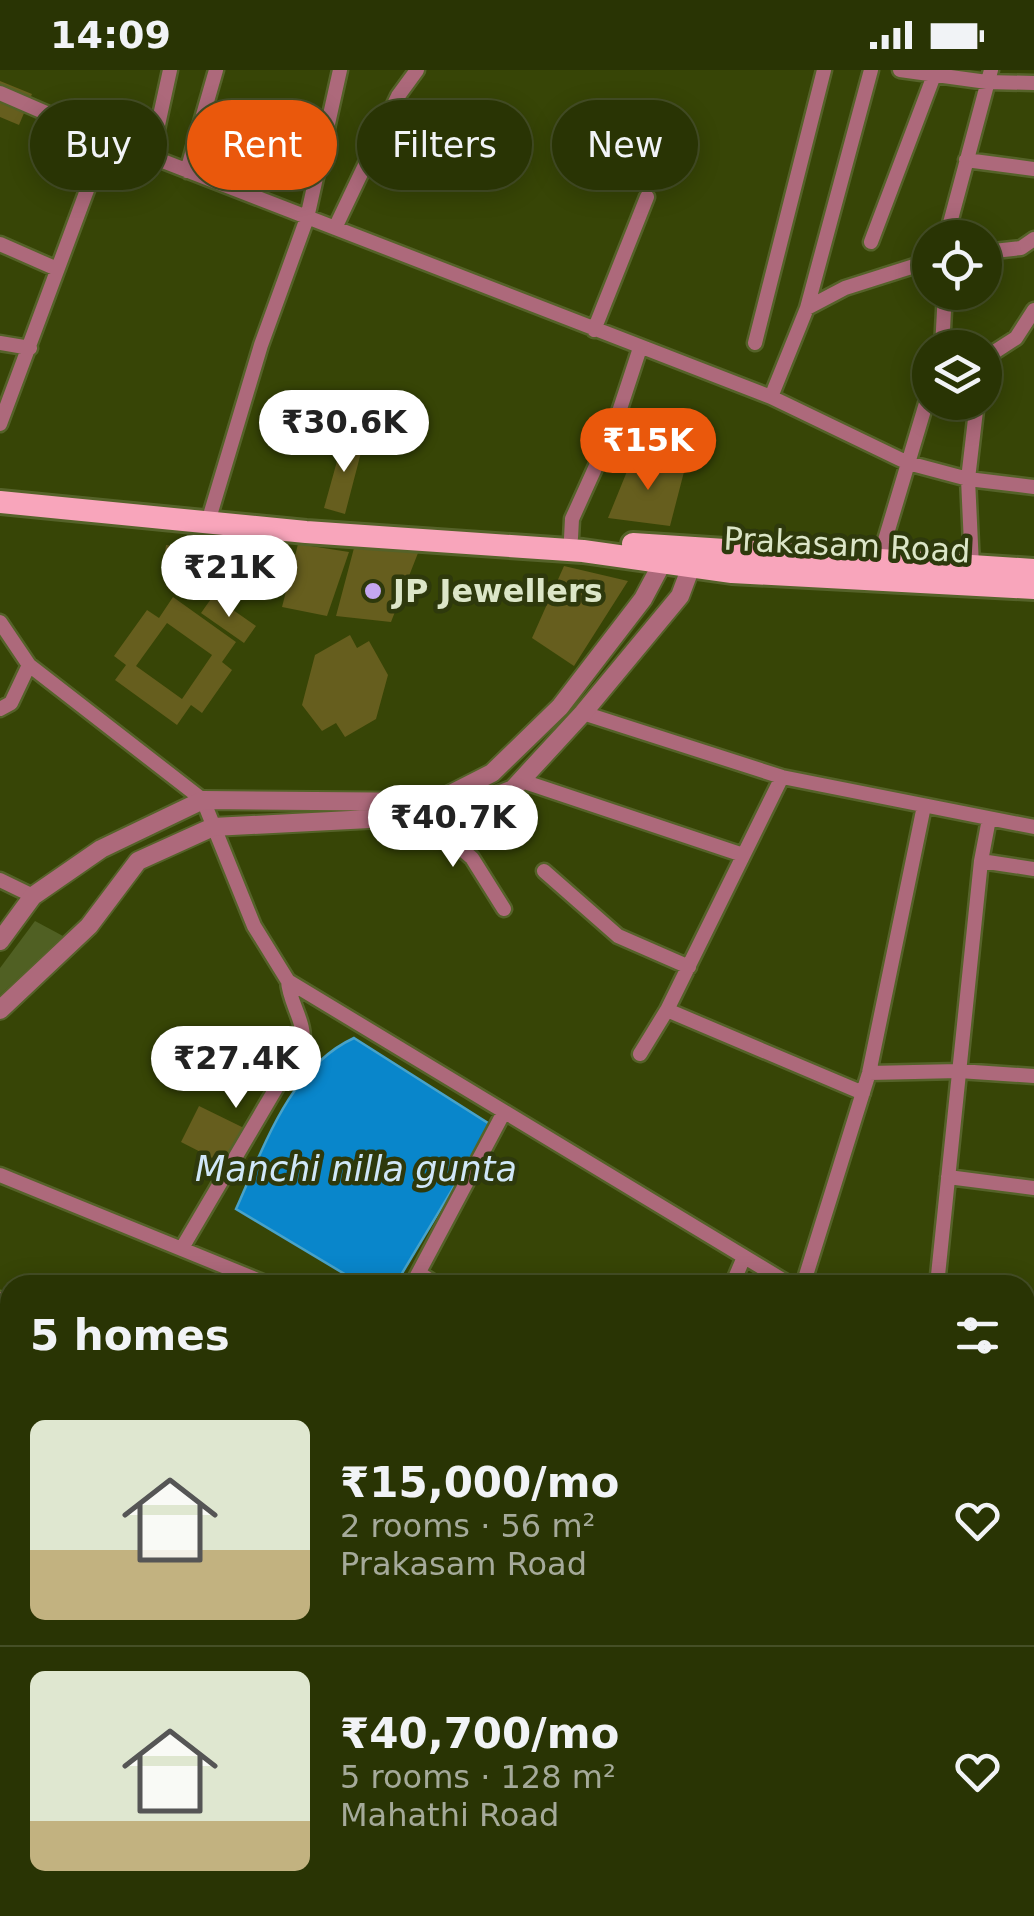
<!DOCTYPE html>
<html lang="en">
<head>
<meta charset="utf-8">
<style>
  :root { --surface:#293404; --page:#313c0e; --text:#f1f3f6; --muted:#a5aa9a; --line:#454f26; --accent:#ea580c }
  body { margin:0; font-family:"DejaVu Sans",sans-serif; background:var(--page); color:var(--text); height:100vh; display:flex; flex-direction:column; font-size:38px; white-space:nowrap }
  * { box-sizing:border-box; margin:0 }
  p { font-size:32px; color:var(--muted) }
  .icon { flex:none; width:55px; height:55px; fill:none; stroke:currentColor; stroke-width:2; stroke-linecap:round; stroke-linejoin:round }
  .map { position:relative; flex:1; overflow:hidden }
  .side { position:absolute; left:0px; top:1205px; width:1035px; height:642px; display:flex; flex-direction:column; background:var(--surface); border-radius:30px 30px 0 0; box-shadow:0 5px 25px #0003,0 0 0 2px var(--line) }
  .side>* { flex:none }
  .banner { position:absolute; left:30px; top:30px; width:975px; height:90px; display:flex; gap:20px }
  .controls { position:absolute; left:912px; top:150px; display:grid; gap:20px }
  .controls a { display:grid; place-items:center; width:90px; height:90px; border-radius:50%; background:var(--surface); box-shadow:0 5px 25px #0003,0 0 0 2px var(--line); font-size:50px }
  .price { position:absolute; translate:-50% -85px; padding:0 22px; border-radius:35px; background:#fff; color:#222; font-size:32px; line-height:65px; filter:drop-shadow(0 2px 5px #0008) }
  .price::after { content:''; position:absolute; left:50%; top:60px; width:30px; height:22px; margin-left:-15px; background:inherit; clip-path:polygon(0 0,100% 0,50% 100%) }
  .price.on { background:var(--accent); color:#fff }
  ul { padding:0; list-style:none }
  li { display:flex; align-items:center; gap:30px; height:250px; padding:0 30px }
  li+li { border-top:2px solid var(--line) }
  li span { display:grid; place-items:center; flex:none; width:280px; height:200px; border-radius:15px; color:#555 }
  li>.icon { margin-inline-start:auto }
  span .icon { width:120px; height:120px; fill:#fffc; stroke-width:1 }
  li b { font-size:42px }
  h2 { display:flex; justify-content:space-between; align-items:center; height:120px; padding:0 30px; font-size:42px }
  .chip { padding:0 35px; border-radius:45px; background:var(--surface); box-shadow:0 5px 25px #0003,0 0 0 2px var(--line); font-size:35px; line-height:90px }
  .chip.on { background:var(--accent); color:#fff }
  .status { display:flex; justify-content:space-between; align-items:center; height:70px; padding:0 50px; background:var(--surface); direction:ltr }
  .status svg { height:28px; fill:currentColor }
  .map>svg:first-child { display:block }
</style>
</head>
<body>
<div class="status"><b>14:09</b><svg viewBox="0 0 49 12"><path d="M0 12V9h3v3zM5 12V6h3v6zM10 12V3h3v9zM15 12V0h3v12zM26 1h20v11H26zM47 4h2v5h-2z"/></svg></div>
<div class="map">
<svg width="1034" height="1846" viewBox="0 0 1034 1846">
  <rect width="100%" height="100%" fill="#374506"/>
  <!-- green -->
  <path fill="#506023" d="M35 851 63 866 0 925V898Z"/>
  <!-- water -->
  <path fill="#0986cb" stroke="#48a3ca" stroke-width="2.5" d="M354 968 491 1055 395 1215H363L236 1139C263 1079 290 997 354 968Z"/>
  <!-- building -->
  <path fill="#665e1e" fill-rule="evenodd" d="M0 11 32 24 19 55 0 47Z
    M344 366 364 371 345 444 324 438Z
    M632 389 685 398 670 456 608 448Z
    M298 474 349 482 327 546 282 537Z
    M166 475 193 478 187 522 168 519 170 503 162 502Z
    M354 478 418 483 391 552 336 546Z
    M232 479 254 485 251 530 230 527Z
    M564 496 628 511 574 596 532 568Z
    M213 526 256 556 244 573 201 543Z
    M173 527 236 572 222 592 232 600 202 643 191 635 177 655 115 610 126 595 114 586 147 540 159 548ZM167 553 212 585 182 629 136 596Z
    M350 565 357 578 369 571 388 605 376 649 345 667 336 653 322 661 302 635 315 585Z
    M199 1036 244 1058 226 1095 181 1072Z
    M2 1695 10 1700V1755L0 1748Z
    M140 1838H200L195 1846H153Z"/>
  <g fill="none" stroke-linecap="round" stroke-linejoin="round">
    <!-- minor casing -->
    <g stroke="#556229" stroke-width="19">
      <path id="minor" d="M900 0 987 12 1034 13
        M0 23 106 69 771 327 908 393 968 409 1034 417
        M151 87 170 0
        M966 90 1034 99
        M187 101 216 0
        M335 158 398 26 417 0
        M946 168 991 0
        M871 172 936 0
        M0 174 57 199
        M985 182 1021 178 1034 169
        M807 238 845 218 930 191
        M594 260 647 127
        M0 273 30 278
        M755 273 824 0
        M942 278 945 222
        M985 288 1016 268 1034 240
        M771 327 807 238 871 0
        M0 354 106 69
        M211 442 261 275 307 148 340 0
        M571 468 572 449 615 354 640 278
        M879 490 930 320
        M972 496 968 409 977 332
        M0 552 29 595 203 730 254 856 288 911 791 1215
        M0 639 11 633 29 595
        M583 643 782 707 1034 757
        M522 711 743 785
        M447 745 452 771 472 788 504 839
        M981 791 1034 799
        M544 801 618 866 689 897
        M0 810 33 826
        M667 940 782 707
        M640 984 667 940 863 1023
        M869 1003 959 1001 1034 1006
        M0 1105 270 1215
        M948 1107 1034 1118
        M182 1178 302 974C307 954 289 933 288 911
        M419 1203 437 1215
        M412 1215 504 1042
        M732 1215 744 1187
        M803 1215 869 1003 924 736
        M937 1215 981 791 989 749
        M0 1229 10 1233
        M0 1418 10 1397
        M0 1451 10 1455
        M1025 1486 1034 1487
        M0 1530 10 1524
        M0 1617 10 1614
        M1025 1648 1034 1650
        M0 1657 9 1665
        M0 1805 10 1815
        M34 1838 43 1846
        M284 1838 297 1846
        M356 1838 368 1846
        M545 1838 555 1846
        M457 1846 460 1838
        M636 1846 641 1838
        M718 1846 722 1838
        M867 1846 871 1838"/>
    </g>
    <!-- tertiary casing -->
    <g stroke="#556229" stroke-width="22">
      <path id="tertiary" d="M0 871 33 826 101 779 203 730 435 732 492 703 560 637 643 529 667 484
        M0 940 89 856 138 791 213 757 447 745 513 719 583 643 680 526 695 486"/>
    </g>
    <!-- primary casing -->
    <g stroke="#556229" stroke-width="28">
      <path id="primary" d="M0 432 306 462 583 481 732 502 1034 518
        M633 474 1034 500"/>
    </g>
    <!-- minor -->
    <use href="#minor" stroke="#ad697b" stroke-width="14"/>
    <!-- tertiary -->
    <use href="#tertiary" stroke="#ad697b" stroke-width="18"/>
    <!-- primary -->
    <use href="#primary" stroke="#f8a5bb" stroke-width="22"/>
  </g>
  <!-- markers -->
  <circle fill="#c4a7f1" stroke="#2e390c" stroke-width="4" cx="373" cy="521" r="10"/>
  <g text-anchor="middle" stroke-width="9" stroke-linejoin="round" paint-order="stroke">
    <!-- street labels -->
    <g font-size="32" fill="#dce6c8" stroke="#2e390c">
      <text transform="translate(847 475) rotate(3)" y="11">Prakasam Road</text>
    </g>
    <!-- poi labels -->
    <g font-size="32" font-weight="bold" fill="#dce6c8" stroke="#2e390c" text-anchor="start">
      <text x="393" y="532">JP Jewellers</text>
    </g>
    <!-- water labels -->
    <g font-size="35" font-style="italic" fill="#d0e7f8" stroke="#2e390c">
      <text x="356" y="1111">Manchi nilla gunta</text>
    </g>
  </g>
</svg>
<div class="controls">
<a><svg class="icon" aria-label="locate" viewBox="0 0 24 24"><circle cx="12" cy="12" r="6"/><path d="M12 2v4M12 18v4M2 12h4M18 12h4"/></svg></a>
<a><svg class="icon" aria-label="layers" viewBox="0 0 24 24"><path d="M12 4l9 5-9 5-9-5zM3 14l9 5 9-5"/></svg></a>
</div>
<b class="price" style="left:344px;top:405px">₹30.6K</b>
<b class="price on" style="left:648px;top:423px">₹15K</b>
<b class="price" style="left:229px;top:550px">₹21K</b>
<b class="price" style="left:453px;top:800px">₹40.7K</b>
<b class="price" style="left:236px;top:1041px">₹27.4K</b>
<div class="banner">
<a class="chip">Buy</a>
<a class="chip on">Rent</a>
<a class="chip">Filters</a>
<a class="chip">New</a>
</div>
<section class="side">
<h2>5 homes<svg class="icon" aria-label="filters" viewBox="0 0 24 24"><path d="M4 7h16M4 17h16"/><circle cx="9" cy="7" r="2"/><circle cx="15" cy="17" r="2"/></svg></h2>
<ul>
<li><span style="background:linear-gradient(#dfe7d0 65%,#c2b280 0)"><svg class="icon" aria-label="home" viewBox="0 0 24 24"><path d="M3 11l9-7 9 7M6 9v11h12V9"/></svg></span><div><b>₹15,000/mo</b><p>2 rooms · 56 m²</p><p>Prakasam Road</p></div><svg class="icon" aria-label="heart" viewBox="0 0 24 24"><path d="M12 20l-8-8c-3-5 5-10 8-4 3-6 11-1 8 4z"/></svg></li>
<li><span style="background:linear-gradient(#dfe7d0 75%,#c2b280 0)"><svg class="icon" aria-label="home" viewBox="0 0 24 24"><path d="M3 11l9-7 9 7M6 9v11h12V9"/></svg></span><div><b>₹40,700/mo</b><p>5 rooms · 128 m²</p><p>Mahathi Road</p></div><svg class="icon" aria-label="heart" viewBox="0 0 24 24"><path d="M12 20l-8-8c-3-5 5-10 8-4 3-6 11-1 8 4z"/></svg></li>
</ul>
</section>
</div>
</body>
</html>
